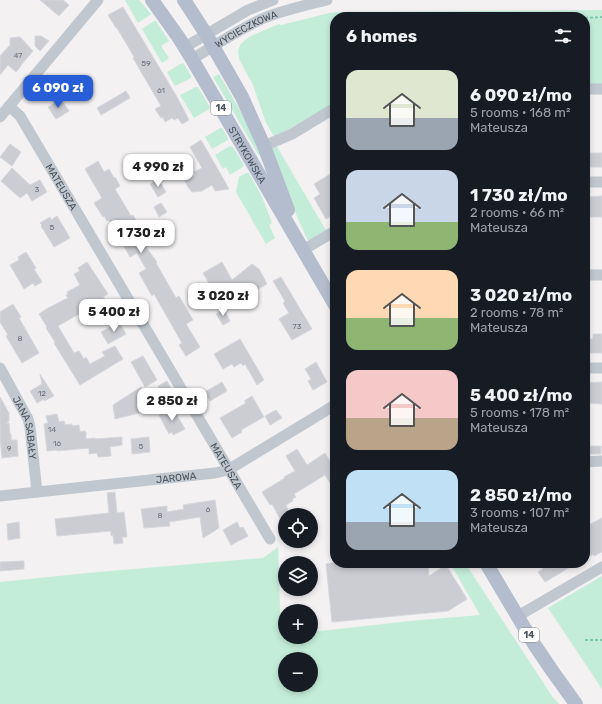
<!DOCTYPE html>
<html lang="en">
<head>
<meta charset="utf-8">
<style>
  :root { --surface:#171b24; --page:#242831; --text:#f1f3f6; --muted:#9ea1a6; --accent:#275ed8 }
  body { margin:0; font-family:Rubik,sans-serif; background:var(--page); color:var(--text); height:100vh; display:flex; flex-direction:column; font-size:15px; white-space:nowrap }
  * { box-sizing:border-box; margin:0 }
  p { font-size:13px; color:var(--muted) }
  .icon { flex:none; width:22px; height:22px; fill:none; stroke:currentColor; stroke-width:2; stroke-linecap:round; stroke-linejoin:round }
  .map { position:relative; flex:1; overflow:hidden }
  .sheet { position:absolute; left:330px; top:12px; width:260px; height:556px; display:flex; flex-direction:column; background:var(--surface); border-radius:16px; box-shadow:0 2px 6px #0003 }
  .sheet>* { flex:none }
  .controls { position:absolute; left:278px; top:508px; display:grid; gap:8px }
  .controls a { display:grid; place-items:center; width:40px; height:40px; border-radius:50%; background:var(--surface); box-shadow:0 2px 6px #0003; font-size:20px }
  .price { position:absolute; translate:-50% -34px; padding:0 9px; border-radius:8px; background:#fff; color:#222; font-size:13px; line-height:26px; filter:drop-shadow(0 1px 2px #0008) }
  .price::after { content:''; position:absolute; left:50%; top:24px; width:12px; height:9px; margin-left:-6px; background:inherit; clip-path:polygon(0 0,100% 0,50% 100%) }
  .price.current { background:var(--accent); color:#fff }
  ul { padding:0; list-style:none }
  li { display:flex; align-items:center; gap:12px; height:100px; padding:0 16px }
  li span { display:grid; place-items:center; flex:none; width:112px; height:80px; border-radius:12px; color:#555 }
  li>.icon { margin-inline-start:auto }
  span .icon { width:48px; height:48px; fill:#fffc; stroke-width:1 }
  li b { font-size:17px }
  h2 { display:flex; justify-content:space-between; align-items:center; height:48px; padding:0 16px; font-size:17px }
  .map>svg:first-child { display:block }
</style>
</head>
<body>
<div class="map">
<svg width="602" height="704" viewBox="0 0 602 704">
  <rect width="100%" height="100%" fill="#f3f1f1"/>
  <!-- green -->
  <path fill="#c4edd9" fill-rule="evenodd" d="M125 0H139L151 14 150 15 138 23Z
    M602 10V84H585V17H335V104L278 135 275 138 266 123 253 85 239 59 238 51 240 45 245 40 253 35 279 24 281 25 329 13 342 12Z
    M154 21H156L169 41 161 46 169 58 162 63 142 29Z
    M182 63 184 64 191 76V78L175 86 167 72Z
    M219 74 247 122 260 155 258 154 213 77Z
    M196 87H198L210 107 209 109 194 118 180 95Z
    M220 128H222L228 138V140L212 149 205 137Z
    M276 145 327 232 309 240 307 239 298 219 271 149Z
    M230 146 233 147 244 165 243 167 230 175 226 167 223 169 215 155Z
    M246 173H249L262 197 272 223 269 225 275 238 266 244 236 192 239 177Z
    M278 547 281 635H285V637H311V632L410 621 480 615 450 563H465L552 696 559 704H0V582L87 573 263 558ZM285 659H311V685H285Z
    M602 576V689L548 608Z"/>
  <!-- building -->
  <path fill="#cbcdd3" stroke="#d6d7dc" d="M40 0H63L69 5 59 16Z
    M123 7 177 97 189 120 182 124 178 118 174 120 172 118 165 122 163 117 161 118 155 109 161 106 133 58 134 57 130 50 117 28H116L108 15Z
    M35 36H41L49 41 40 51 35 46Z
    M20 37 33 51 21 65V66L16 72 8 65 0 75V56L10 45V38Z
    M126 91 130 98 101 115 97 108Z
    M61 99 69 111 56 119 48 107Z
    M201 140 224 180 229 189 215 191 212 185 202 191 192 192 188 187 185 181 195 175 194 172 202 168 190 147Z
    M10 144 21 152 12 166 0 157Z
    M585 153H602V167H585Z
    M98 161 104 172 109 169 114 178 115 177 120 186 115 189 131 216 133 215 150 245 146 247 157 262 156 263 176 298 179 296 193 320 186 324 200 347 186 356 179 345 182 343 154 294 152 296 139 273 146 269 137 253 130 257 109 220 107 221 104 216 103 217 94 203 102 198 85 169Z
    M12 168 30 185 40 180 47 192 32 201 27 193 20 198 1 181Z
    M332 173 335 179V214L326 219 314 198 320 194 314 184Z
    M158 179 166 192 158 197 150 184Z
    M602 196V217H587V210H585V197Z
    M161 203 167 212 159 217 154 207Z
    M57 216 70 238 54 247 41 226 42 225 40 223 50 217 51 220Z
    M26 252 36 268 34 269 42 282 35 286 33 283 24 289 10 265 19 260 18 257Z
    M87 262 108 294 103 297 105 299 58 326 74 353 79 351 84 359 86 357 90 364 105 356 102 352 115 346 123 359 80 385 54 343 55 342 46 328 47 327 39 314 48 308 68 298 66 295 68 294 67 292 80 285 74 274 80 271 78 268Z
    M222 262 232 280 252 264 259 269 267 284 224 309 203 273Z
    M281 277 312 329 292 340 279 319 289 313 283 303 285 301 273 281Z
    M13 304 21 317 19 318 39 353 22 363 6 336 8 335 0 322V312Z
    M224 309 230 321 223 325 216 314Z
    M119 322 126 334 108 344 101 332Z
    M593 334H602V353H585V339H593Z
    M240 339 264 380 257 385 245 364 243 366 241 363 234 367 232 364 223 369 214 354Z
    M143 356 157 380 145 387 131 362Z
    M316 362 327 382 313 390 308 381 311 379 305 369Z
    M40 374 54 396 44 401V399L37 403 30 391 42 384Z
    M167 381 174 394 165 399 158 386Z
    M222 382 227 391 210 401 205 392Z
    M602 382V404L586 403V397H585V383Z
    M141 387 146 402 147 411 115 419 113 405Z
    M252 396 264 417 241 430 242 432 232 438 220 418 246 403 244 401Z
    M0 397 9 413V421L6 423H9L10 434H11V440H17L18 456 2 458 0 437Z
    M172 407 185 429 173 435 172 432 169 434 159 415Z
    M276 410 282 418 270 425 265 416Z
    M57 414 59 422 64 421 65 425 72 424V426L79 425 80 432 85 431 86 433V439L95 438V439L122 437V445L110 447 111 456 98 457 97 453 89 454V448L57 451V450L47 451 44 424 48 423 46 416Z
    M149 437 150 452 132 454 131 439Z
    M585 446H601V454H585Z
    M297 449 307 465 325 453 335 470V491L325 475 294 494 296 497 292 499 293 501 286 505 291 515H285V528L272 504 270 505 262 492 285 478 284 477 295 471 286 456Z
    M115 492 117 513 124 512 127 537H122L123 543 114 544 113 535 111 536V531L57 536 55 519 109 513 107 493Z
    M215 500 219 528 203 538 200 517 169 522 170 526 144 528 141 509 167 506V512L184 509 183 505Z
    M602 518V552L594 556 593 554 585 559V527Z
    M19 522 20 538 8 540 7 524Z
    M237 522 240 528 243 527 248 536 231 545 223 530Z
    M24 561V569L0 571V562Z
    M332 563H428L429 576 446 565 467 599 448 611 332 622 326 564Z
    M540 563H577L545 582 538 572 543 569Z"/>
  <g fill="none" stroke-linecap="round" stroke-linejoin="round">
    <!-- path -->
    <path stroke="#7ec8ad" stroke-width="2" stroke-dasharray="3 2" stroke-linecap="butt" d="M585 18 602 17
      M585 640H602"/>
    <!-- minor -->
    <g stroke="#c0c7ce" stroke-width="11">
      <path d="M185 47 248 10 273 0"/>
      <path id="s1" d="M192 59C216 45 239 29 264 18 284 10 306 5 327 0"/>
      <path d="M585 89H602"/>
      <path id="s2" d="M9 106 20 116 270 539"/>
      <path d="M0 117 98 0"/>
      <path d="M264 146 292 134 335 108"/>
      <path d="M585 182H602"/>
      <path d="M303 250 335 231"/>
      <path d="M585 275H602"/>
      <path id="s3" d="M0 368 28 419 30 427 37 492"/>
      <path d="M585 368H602"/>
      <path d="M585 462 602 461"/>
      <path id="s4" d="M0 496 215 473 228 470 335 405"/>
      <path d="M518 616 602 567"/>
    </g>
    <!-- major -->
    <g stroke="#b3bdcd" stroke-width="14">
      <path id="s5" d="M152 0 179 38 192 59 335 305"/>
      <path d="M184 0 206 34 242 97 264 146 288 210"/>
      <path d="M486 563 534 644 553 672 576 704"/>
    </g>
  </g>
  <g text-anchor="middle" stroke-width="4" stroke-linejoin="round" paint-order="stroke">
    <!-- number labels -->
    <g font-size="8" fill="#6a717a">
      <text x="18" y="58">47</text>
      <text x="146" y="66">59</text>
      <text x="161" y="93">61</text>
      <text x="37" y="192">3</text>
      <text x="52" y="230">5</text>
      <text x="297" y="329">73</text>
      <text x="20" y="341">8</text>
      <text x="42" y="396">12</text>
      <text x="52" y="432">14</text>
      <text x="57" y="446">16</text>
      <text x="141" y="449">5</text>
      <text x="9" y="451">9</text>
      <text x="208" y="512">6</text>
      <text x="160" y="518">8</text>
    </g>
    <!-- shield labels -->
    <g fill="#fff" stroke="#80868e" stroke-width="1">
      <rect x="211" y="101" width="20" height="14" rx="3"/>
      <rect x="519" y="628" width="20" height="14" rx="3"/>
    </g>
    <g font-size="9" font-weight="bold" fill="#4a525d">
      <text x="221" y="111">14</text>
      <text x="529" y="638">14</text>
    </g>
    <!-- street labels -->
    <g font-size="10" fill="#4a525d" stroke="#fff">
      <text dy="4" stroke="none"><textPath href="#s1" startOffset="62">WYCIECZKOWA</textPath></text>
      <text dy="4" stroke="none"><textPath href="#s5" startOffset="182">STRYKOWSKA</textPath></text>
      <text dy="4" stroke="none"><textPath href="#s2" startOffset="97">MATEUSZA</textPath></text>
      <text dy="4" stroke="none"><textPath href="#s3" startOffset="66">JANA SABAŁY</textPath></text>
      <text dy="4" stroke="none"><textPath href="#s2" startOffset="421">MATEUSZA</textPath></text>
      <text dy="4" stroke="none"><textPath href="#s4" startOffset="177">JAROWA</textPath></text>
    </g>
  </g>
</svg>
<div class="controls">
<a><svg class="icon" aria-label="locate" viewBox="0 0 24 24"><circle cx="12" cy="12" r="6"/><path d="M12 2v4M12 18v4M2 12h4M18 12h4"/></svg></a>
<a><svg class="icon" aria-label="layers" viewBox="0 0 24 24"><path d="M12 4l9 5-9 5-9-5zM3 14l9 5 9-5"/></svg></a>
<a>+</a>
<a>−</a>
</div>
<b class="price current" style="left:58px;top:109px">6 090 zł</b>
<b class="price" style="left:158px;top:188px">4 990 zł</b>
<b class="price" style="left:141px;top:254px">1 730 zł</b>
<b class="price" style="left:223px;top:317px">3 020 zł</b>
<b class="price" style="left:114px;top:333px">5 400 zł</b>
<b class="price" style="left:172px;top:422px">2 850 zł</b>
<section class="sheet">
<h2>6 homes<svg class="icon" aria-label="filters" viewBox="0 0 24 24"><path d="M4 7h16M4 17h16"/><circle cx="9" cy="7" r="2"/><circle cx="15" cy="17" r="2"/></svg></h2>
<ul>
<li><span style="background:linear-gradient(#dfe7d0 60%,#9aa5b1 0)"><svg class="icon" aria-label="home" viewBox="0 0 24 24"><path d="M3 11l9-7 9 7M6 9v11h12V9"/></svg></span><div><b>6 090 zł/mo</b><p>5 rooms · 168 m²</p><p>Mateusza</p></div></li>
<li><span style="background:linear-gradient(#c9d6e8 65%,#8fb573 0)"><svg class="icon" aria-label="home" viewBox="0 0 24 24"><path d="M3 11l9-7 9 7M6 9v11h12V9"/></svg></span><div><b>1 730 zł/mo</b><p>2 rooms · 66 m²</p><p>Mateusza</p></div></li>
<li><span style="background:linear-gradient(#ffd9b3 60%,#8fb573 0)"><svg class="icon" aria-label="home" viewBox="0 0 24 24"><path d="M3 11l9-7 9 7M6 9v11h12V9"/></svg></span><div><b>3 020 zł/mo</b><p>2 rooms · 78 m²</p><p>Mateusza</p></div></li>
<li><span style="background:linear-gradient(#f6c9c9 60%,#b9a48a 0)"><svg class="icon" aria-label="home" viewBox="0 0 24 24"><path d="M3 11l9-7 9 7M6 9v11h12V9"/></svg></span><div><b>5 400 zł/mo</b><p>5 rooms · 178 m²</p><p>Mateusza</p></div></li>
<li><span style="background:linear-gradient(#bfe0f5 65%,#9aa5b1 0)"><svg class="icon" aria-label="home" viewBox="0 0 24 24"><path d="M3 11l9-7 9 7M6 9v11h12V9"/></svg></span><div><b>2 850 zł/mo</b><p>3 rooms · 107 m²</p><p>Mateusza</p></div></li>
</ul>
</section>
</div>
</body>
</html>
